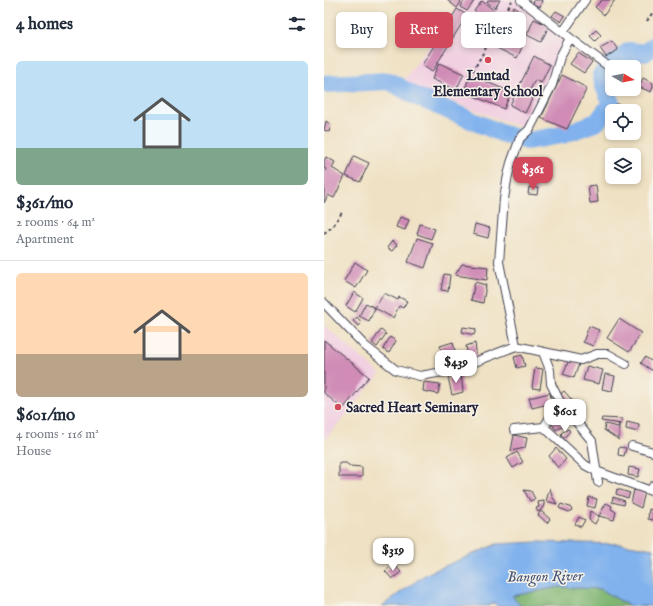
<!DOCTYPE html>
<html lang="en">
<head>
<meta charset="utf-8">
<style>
  :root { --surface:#fff; --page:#f6f6f7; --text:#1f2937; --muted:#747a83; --line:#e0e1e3; --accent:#d1495b }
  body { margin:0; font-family:"IM FELL English",serif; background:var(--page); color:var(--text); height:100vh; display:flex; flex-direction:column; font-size:15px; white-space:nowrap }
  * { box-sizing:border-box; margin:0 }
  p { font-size:13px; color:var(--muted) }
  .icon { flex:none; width:22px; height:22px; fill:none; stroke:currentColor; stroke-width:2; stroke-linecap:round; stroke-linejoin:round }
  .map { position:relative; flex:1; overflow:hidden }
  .panel { display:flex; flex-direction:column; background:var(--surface); width:324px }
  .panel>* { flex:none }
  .banner { position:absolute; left:12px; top:12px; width:257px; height:36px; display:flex; gap:8px }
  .needle { width:26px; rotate:99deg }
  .controls { position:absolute; left:281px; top:60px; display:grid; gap:8px }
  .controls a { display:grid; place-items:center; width:36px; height:36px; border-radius:6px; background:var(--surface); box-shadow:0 2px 6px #0003; font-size:20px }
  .price { position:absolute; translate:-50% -34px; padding:0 9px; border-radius:8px; background:#fff; color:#222; font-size:13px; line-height:26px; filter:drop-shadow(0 1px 2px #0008) }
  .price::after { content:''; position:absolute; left:50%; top:24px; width:12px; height:9px; margin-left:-6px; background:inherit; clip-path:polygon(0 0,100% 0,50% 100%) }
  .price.on { background:var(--accent); color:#fff }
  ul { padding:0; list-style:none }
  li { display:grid; align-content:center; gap:8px; height:212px; padding:0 16px }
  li+li { border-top:1px solid var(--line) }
  li span { display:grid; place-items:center; height:124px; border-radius:6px; color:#555 }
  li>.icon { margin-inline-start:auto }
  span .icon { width:72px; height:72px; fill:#fffc; stroke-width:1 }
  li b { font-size:17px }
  h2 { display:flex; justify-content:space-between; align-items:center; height:48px; padding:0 16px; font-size:17px }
  .pill { padding:0 14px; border-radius:6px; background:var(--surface); box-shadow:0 2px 6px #0003; font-size:14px; line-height:36px }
  .pill.on { background:var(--accent); color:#fff }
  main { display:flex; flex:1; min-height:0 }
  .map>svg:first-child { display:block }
</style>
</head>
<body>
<main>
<section class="panel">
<h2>4 homes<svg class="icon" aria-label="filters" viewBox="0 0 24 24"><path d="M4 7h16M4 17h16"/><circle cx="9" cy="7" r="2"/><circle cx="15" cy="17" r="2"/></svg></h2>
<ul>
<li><span style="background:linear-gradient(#bfe0f5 70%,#7fa58c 0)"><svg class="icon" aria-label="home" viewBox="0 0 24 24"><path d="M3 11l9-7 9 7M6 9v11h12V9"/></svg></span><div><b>$361/mo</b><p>2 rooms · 64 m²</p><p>Apartment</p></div></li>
<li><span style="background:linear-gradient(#ffd9b3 65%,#b9a48a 0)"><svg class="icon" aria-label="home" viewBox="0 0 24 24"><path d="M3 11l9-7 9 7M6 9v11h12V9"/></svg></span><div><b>$601/mo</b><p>4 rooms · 116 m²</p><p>House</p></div></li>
</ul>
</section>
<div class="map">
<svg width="329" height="606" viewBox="0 0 329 606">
  <rect width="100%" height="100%" fill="#f7f3e8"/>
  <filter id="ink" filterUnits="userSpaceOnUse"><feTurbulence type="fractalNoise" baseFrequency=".025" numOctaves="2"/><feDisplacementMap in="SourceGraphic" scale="8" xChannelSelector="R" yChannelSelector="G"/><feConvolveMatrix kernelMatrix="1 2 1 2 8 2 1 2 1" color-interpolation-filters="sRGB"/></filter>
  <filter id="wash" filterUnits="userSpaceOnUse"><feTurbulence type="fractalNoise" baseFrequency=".012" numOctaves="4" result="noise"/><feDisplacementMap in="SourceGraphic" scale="16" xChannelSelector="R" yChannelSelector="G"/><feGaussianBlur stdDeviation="0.9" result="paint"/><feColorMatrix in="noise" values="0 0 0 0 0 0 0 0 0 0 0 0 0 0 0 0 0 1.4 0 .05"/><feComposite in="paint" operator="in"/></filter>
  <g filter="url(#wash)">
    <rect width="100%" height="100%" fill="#efe1c3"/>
    <!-- built -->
    <path fill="#f1d0e2" d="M138 0H194L243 37 202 129 78 83Z
      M0 325 56 374 0 441Z"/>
    <!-- forest -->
    <path fill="#80b672" stroke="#516c56" d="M235 587 277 589 305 606H197L188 596Z"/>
    <!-- water -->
    <path fill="#81b2ed" stroke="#526a94" d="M213 542 298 544 329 549V606H305L277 589 235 587 188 596 197 606H173L170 603 164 606H58L102 574 128 563 173 544Z"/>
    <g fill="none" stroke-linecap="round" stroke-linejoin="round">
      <!-- river -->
      <path stroke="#81b2ed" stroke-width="18" d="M0 84 65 81 93 97 177 133 203 141 238 135 273 122 287 103 280 86 277 75 288 63 305 51 321 53 329 46"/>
    </g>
    <g id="blocks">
      <!-- building -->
      <path fill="#d08cb6" d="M123 0H135L137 2 133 8Z
        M141 0H151L143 11 136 7Z
        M164 0H176L171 8 163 2Z
        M210 0H218L216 7 209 4Z
        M278 0H291L280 15 271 7Z
        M158 1 171 11 164 21 150 11Z
        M190 7 201 14 193 29 181 22Z
        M133 9 143 15 108 72 98 65Z
        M232 11 241 16 237 22 228 16Z
        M151 18 163 26 156 37 144 29Z
        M210 19 225 26 217 42 203 35Z
        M179 30 201 41 193 58 171 47Z
        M272 30 277 35 271 41 266 36Z
        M288 41 294 50 282 57 276 48Z
        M254 53 268 62 260 73 246 64Z
        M210 56 226 65 217 83 211 80 205 92 210 95 201 113 186 105Z
        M115 63 140 74 132 90 108 79Z
        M146 75 187 92 180 109 140 92Z
        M238 75 263 88 243 129 217 118Z
        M319 78 329 83V87L327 92 315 87Z
        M292 104 301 105 300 111H290Z
        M2 121 7 125 5 132 0 130Z
        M30 156 45 163 36 182 22 176Z
        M2 157 11 162 8 168 21 176 10 198 4 195 0 203V173L2 169 0 168V161Z
        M272 185 274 202 266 203 264 186Z
        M205 187 214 188 213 195 204 194Z
        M76 217 85 220 81 230 72 227Z
        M96 224 111 229 107 239 93 234Z
        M151 224 166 228 164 238 149 234Z
        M93 238 109 243 101 268 84 262Z
        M68 241 73 245 68 251 63 248Z
        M31 262 43 270 32 288 20 281Z
        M138 264 164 267 163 280 131 275Z
        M120 274 126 275 124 291 117 290Z
        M151 282 162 285 159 303 147 300Z
        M30 292 39 298 31 312 22 306Z
        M60 293 74 300 75 297 83 301 79 308 75 306 69 318 51 308Z
        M42 303 51 308 45 321 35 316Z
        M33 317 38 323 35 326 29 321Z
        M295 319 317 333 305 352 283 338Z
        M265 326 275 330 269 346 259 342Z
        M139 327 152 329 150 335 138 332Z
        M57 330 62 334 53 347 48 343Z
        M66 337 72 341 65 353 59 349Z
        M0 340 45 377 19 409 0 393Z
        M129 342 131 351 118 354 116 346Z
        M151 343 153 359 145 361 142 346Z
        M198 355 201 366 193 368 190 357Z
        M321 357 329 362V371L317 363Z
        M245 360 255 364 250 378 239 374Z
        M263 366 279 370 275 384 259 380Z
        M211 368 219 369 216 389 208 388Z
        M137 374 139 392 128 395 124 377Z
        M281 374 291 376 288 391 278 389Z
        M100 382 116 384 114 394 99 391Z
        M240 391 255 408 250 413 234 396Z
        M226 393 228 403 208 408 205 398Z
        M235 415 241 425 232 430 227 423Z
        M278 418 299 419 297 424 277 421Z
        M303 422 315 425 314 432 302 429Z
        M281 424 294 427 295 424V440L280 430Z
        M244 429 246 431 239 439 237 433Z
        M190 435 203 438 201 448 187 451Z
        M295 447 302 448 300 456 294 455Z
        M232 448 242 459 234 468 225 456Z
        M193 452 199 462 189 468 183 458Z
        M15 463H22L26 466 38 467V477H15Z
        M305 467 316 469 314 477 304 475Z
        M226 488 228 496 233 504 222 501Z
        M293 489 306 493 304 498 292 494Z
        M200 490 207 491 211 499 206 501Z
        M310 490 321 492 317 508 307 503Z
        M265 497 273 499 271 508 263 506Z
        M289 497 301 501 300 505 288 502Z
        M220 501V505L218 509 214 512 212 508 215 507 214 502Z
        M282 503 288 506 287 509 292 512 290 520 275 516Z
        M237 504 246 507 248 510 245 512 235 508Z
        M325 509 329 510V520L324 519Z
        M217 511 226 519 223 523 214 515Z
        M266 511 275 516 271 524 265 520Z
        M255 517 261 520 257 527 251 524Z
        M70 564 77 572 68 579 61 571Z"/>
    </g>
  </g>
  <g filter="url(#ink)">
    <use href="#blocks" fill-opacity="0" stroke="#413f4f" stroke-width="1"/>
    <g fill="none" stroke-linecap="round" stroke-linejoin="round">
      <!-- minor casing -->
      <g stroke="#413f4f" stroke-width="10">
        <path id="minor" d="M239 32 261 0
          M246 38 288 69
          M0 303 41 346 72 370 96 376 130 370 192 346 175 262 180 199 183 180 187 163 196 138 205 130 228 85 236 57 246 38 197 0
          M192 346 257 360 273 354H284L302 364
          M219 352 226 370 227 384 236 402 268 441 274 482
          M220 427 261 465 272 471 327 491 329 486
          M190 430 220 427 236 402
          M308 446 329 452"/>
      </g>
      <!-- path -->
      <path stroke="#413f4f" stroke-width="2" stroke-dasharray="3 3" stroke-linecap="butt" d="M323 21 329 12
        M149 71 188 1
        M0 233 8 227 19 211"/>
      <!-- minor -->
      <use href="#minor" stroke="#fff" stroke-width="8"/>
    </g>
  </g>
  <!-- markers -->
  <g fill="#d1495b" stroke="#f7f3e8" stroke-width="1.5">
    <circle cx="164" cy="60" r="4"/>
    <circle cx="14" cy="407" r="4"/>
  </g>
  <g text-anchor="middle" stroke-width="3" stroke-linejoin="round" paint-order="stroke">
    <!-- poi labels -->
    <g font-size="14" font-weight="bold" fill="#22223b" stroke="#f7f3e8">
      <text x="164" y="80">Luntad<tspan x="164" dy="16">Elementary School</tspan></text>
      <text x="22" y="412" text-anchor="start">Sacred Heart Seminary</text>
    </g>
    <!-- water labels -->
    <g font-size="15" font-style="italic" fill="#435479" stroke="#f7f3e8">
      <text transform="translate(221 576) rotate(-1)" y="5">Bangon River</text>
    </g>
  </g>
</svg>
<div class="controls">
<a><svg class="needle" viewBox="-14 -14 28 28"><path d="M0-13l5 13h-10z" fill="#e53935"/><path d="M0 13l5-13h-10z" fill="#747a83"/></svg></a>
<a><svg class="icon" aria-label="locate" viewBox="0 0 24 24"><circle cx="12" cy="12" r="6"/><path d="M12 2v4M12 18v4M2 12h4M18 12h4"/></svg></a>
<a><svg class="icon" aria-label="layers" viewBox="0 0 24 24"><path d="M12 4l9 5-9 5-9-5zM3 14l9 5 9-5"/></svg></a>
</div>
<b class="price on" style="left:209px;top:191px">$361</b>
<b class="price" style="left:132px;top:384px">$439</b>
<b class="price" style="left:241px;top:433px">$601</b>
<b class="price" style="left:69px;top:572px">$319</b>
<div class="banner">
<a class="pill">Buy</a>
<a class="pill on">Rent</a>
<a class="pill">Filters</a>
</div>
</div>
</main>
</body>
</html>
